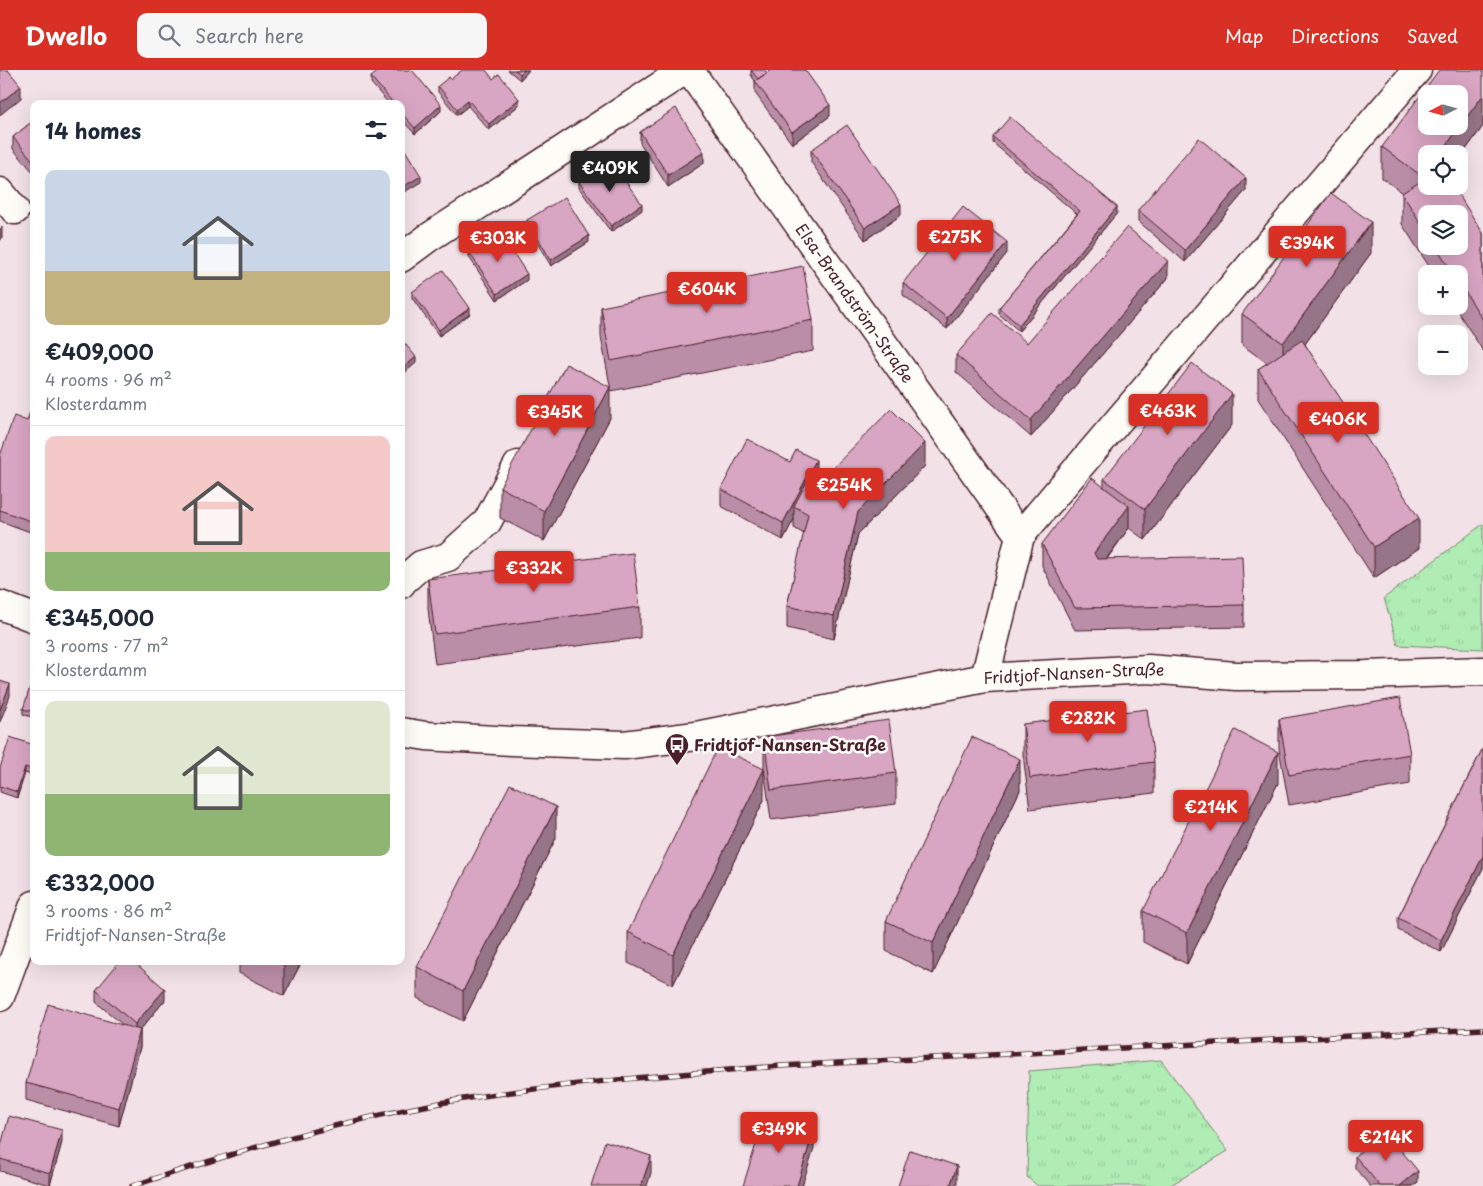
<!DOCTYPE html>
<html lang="en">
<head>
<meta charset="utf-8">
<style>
  :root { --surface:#fff; --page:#f6f6f7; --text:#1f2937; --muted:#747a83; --line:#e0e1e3; --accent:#d93025 }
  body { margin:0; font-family:"Playpen Sans",sans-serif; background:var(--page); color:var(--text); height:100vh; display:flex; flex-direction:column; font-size:19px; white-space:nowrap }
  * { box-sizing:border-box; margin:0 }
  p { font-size:16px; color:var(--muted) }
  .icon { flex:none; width:28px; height:28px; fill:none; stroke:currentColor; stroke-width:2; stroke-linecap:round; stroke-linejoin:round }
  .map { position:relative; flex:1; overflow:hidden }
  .details { position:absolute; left:30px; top:30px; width:375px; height:865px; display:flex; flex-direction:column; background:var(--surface); border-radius:10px; box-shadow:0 5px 20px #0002 }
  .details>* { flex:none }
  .needle { width:32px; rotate:264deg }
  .controls { position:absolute; left:1418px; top:15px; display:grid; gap:10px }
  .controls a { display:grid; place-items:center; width:50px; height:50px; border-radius:10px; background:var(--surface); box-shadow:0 5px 20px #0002; font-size:25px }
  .price { position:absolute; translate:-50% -42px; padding:0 11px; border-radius:5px; background:var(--accent); color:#fff; font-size:16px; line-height:32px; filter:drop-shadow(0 1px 2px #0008) }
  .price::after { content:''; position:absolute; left:50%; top:30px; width:15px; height:11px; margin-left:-8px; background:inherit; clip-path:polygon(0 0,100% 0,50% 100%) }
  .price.current { background:#222; color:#fff }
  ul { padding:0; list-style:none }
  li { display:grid; align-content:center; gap:10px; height:265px; padding:0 15px }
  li+li { border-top:1px solid var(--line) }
  li span { display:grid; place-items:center; height:155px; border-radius:10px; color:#555 }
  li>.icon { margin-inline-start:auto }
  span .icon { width:90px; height:90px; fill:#fffc; stroke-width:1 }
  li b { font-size:21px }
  h2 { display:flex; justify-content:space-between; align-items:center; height:60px; padding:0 15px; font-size:21px }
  header { display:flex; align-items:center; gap:30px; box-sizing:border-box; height:70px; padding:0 25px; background:var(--accent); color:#fff }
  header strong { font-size:24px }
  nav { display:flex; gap:28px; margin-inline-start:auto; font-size:18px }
  .search { width:350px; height:45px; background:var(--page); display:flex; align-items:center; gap:12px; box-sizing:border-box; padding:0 18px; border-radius:10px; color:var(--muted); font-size:19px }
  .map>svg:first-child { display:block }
</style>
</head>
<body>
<header>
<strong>Dwello</strong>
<div class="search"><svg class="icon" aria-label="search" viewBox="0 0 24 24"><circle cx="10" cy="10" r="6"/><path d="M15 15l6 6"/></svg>Search here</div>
<nav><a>Map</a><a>Directions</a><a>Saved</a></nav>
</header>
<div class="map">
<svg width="1483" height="1116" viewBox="0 0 1483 1116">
  <defs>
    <pattern id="grass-tufts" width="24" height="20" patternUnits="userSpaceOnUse" patternTransform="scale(1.25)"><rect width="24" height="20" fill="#afedb4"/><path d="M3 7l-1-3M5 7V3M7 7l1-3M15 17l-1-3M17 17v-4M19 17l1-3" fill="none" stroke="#98cb9b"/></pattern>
  </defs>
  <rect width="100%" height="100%" fill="#f2e2e7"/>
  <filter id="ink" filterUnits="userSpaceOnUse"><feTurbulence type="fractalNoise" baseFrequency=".02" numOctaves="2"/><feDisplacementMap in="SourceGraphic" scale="10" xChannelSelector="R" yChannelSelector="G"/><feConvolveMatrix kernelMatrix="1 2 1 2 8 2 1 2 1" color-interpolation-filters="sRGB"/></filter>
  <g filter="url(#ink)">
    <!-- grass -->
    <path fill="url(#grass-tufts)" stroke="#7c8670" d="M1483 454V579L1398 575 1384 528Z
      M1161 990 1228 1081 1169 1116H1038L1027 1107 1029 1001Z"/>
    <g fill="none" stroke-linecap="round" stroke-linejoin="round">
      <!-- minor casing -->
      <g stroke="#4a1f2b" stroke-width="31">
        <g id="minor">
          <path id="s1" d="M689 0 1020 466"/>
          <path d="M0 122 15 140"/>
          <path d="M401 188 428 168 685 0"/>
          <path d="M401 514 403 511 421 495 448 487 487 452 518 395"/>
          <path d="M0 535 34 548"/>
          <path d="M985 608 1020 466 1417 0"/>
          <path id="s2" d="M401 662 426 666 512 671 624 675 696 666 985 608 1148 599 1236 606 1366 605 1483 601"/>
          <path d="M0 927 34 835"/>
        </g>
      </g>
      <!-- minor -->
      <use href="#minor" stroke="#fdfcf7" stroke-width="28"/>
      <!-- rail casing -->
      <g stroke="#4a1f2b" stroke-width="5.5">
        <path id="rail" d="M132 1116C244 1079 359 1045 476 1027 577 1012 679 1004 781 996L1483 959"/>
      </g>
      <!-- rail -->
      <use href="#rail" stroke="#fdfcf7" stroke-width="4" stroke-dasharray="11" stroke-linecap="butt"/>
    </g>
    <!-- wall -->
    <path fill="#ba8ea7" stroke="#4a1f2b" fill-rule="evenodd" d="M508 0H529L520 10Z
      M751 0 767 3 769 1V0H805L830 46 792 74 755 23V11L751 5Z
      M371 7 441 41 415 64 401 49V34H389L371 13Z
      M451 9H493L519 35 489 60 468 36 457 45 438 22V16Z
      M34 50V103L13 79V67Z
      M1483 56 1459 89V84H1426L1483 163V281L1454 236H1459V204H1434L1402 154V123H1403L1382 108V77ZM1426 144 1459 176H1426Z
      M640 62 704 93 668 117 640 73Z
      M993 67 1117 143 1019 261 999 244V238L1077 144 993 73Z
      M811 80 901 145 865 170 811 92Z
      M579 112 642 140 611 162 579 118Z
      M1246 120 1185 192 1138 151V140Z
      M527 150 589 172 551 196 527 156Z
      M469 182 527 210 497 230 469 187Z
      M1007 183 947 259 903 225V213Z
      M1371 183 1305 274 1419 478 1374 508 1258 329V299L1267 293 1242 275V244Z
      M1168 208 1031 367 956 302V285L1027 273Z
      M412 222 470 244 439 266 412 228Z
      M601 237 813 250V281L611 321 601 267Z
      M34 331 33 463 0 451V386L27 351Z
      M610 348 544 471 500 448V417Z
      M1232 355 1145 470 1129 458 1107 489 1244 535V557L1075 560 1042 496V474L1104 417V409Z
      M790 392 823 408 925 396 858 464 834 569 787 558V536L804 464 794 458V449L783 470 721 436V419Z
      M428 509 640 537V568L435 594 428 539Z
      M34 618V648L23 644V639Z
      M1279 649 1410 684V714L1289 735 1279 679Z
      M1023 654 1154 692V723L1030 739 1023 685Z
      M764 667 896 703V734L771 750 764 698Z
      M34 675V706L25 703 17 728 0 722V698Z
      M1483 678V798L1441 882 1398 860V848Z
      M1278 713 1187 894 1143 872V841Z
      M1020 720 933 904 886 881V851Z
      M764 730 673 915 628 893V862Z
      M556 768 463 951 417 928V897Z
      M239 891H302L284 926 239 903Z
      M96 920 165 930 140 960V977L119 1056 26 1030V1013L123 955 96 932Z
      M62 1072 50 1115 0 1101V1079Z
      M1355 1086 1418 1112 1413 1116H1370L1355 1098Z"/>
    <!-- shaded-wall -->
    <path fill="#977488" stroke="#4a1f2b" d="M524 0H529L520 10V4Z
      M21 16V28L0 45V33Z
      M1483 25V56L1459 89V84H1440Z
      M519 29V35L489 60V54Z
      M468 30V36L457 45V39Z
      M441 35V41L415 64V58Z
      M830 35V46L792 74V62Z
      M704 82V93L668 117V105Z
      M1426 102V116L1423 138V107Z
      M421 106V112L401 124V118Z
      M1246 108V120L1185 192V180Z
      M642 134V140L611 162V156Z
      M901 134V145L865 170V158Z
      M1117 137V143L1019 261V255Z
      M1371 152V183L1283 304V273Z
      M2 157V168L0 171V160Z
      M589 166V172L551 196V190Z
      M1007 172V183L947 259V248Z
      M1168 191V208L1031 367V350Z
      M527 204V210L497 230V224Z
      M470 238V244L439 266V260Z
      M416 287V293L401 306V300Z
      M610 317V348L544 471V441Z
      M1232 324V355L1145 470V439Z
      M925 373V396L858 464 834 569V546L858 442Z
      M816 390V407L794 436V449L783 470V453Z
      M1129 436V458L1094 505V483Z
      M1419 448V478L1374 508V477Z
      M34 449V461L33 463V452Z
      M10 614V626L0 652V640Z
      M1278 682V713L1187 894V863Z
      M1020 689V720L933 904V873Z
      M25 697V703L17 728V722Z
      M764 699V730L673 915V885Z
      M556 737V768L463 951V921Z
      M1483 786V798L1441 882V870Z
      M286 891H302L284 926V895Z
      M165 919V930L140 960V977L119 1056V1038L135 966V954Z
      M62 1060V1072L50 1115V1103Z
      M814 1060V1078L802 1116H797Z
      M651 1086V1103L647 1116H641Z
      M957 1096V1113L956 1116H950Z
      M1418 1101V1112L1413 1116H1400Z"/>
    <!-- building -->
    <path fill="#d8a5c2" stroke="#4a1f2b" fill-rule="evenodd" d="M0 0H8L21 16 0 33Z
      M380 0H412L441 35 415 58 401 43V34H394L371 7Z
      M462 0H486L493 9 499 4 519 29 489 54 468 30 457 39 438 16 449 7 451 9Z
      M515 0H524L520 4Z
      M751 0H765L767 3 758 9Z
      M771 0H805L830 35 792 62 755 11Z
      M1439 0H1483V25L1440 84H1426V102L1423 107 1382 77ZM1426 24H1459V56H1426Z
      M676 38 704 82 668 105 640 62Z
      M1010 47 1117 137 1019 255 999 238 1080 141 993 67Z
      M34 50V92L13 67Z
      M847 55 901 134 865 158 811 80Z
      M1199 68 1246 108 1185 180 1138 140Z
      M405 80 421 106 401 118V82Z
      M610 90 642 134 611 156 579 112Z
      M1426 108V116H1453L1483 163V250L1459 212V204H1453L1436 176H1459V144H1426V162L1402 123Z
      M1331 123 1371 152 1283 273 1242 244Z
      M565 127 589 166 551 190 527 150Z
      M963 137 1007 172 947 248 903 213Z
      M1127 157 1168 191 1031 350 956 285 992 243 1027 273Z
      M500 162 527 204 497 224 469 182Z
      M803 196 813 250 611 291 601 237Z
      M443 200 470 238 439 260 412 222Z
      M401 269 416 287 401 300Z
      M1302 270 1419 448 1374 477 1258 299Z
      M1192 293 1232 324 1145 439 1104 409Z
      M566 294 610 317 544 441 500 417Z
      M34 331V449L33 452 0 440V386L14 346 27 351Z
      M891 339 925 373 858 442 834 546 787 536 808 444 794 436 812 402 823 408Z
      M747 369 790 392 796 380 816 390 783 453 721 419Z
      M1092 408 1129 436 1094 483 1097 489 1242 486 1244 535 1075 538 1042 474Z
      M633 483 640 537 435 564 428 509Z
      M0 611 10 614 0 640Z
      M30 617 34 618V642L23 639Z
      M1400 628 1410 684 1289 705 1279 649Z
      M1147 639 1154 692 1030 708 1023 654Z
      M889 650 896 703 771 720 764 667Z
      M1235 660 1278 682 1187 863 1143 841Z
      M10 667 34 675V700L25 697 17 722 0 716V698Z
      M972 667 1020 689 933 873 886 851Z
      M718 677 764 699 673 885 628 862Z
      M1483 678V786L1441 870 1398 848Z
      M510 714 556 737 463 921 417 897Z
      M120 891H133L165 919 135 954 96 920Z
      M276 891H286L284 895Z
      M48 934 140 960 119 1038 26 1013Z
      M765 1045 814 1060 797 1116H743Z
      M9 1046 62 1060 50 1103 0 1089V1079Z
      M1385 1061 1418 1101 1400 1116H1380L1355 1086Z
      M605 1071 651 1086 641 1116H591Z
      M910 1080 957 1096 950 1116H898Z"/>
  </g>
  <!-- icons -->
  <defs>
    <g id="bus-pin" transform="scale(1.25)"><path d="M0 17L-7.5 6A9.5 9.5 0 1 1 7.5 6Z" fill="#4a1f2b" stroke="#fdfcf7"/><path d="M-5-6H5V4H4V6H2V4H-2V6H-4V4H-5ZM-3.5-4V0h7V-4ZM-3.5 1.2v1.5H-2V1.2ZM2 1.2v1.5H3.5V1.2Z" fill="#fff"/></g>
  </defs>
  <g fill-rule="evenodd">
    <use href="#bus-pin" x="677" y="675"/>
  </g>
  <g text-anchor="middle" stroke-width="5" stroke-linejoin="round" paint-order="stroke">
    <!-- street labels -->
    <g font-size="16" fill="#4a1f2b" stroke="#fdfcf7">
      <text dy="6" stroke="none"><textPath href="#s1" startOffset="286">Elsa-Brandström-Straße</textPath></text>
      <text dy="6" stroke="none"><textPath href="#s2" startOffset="680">Fridtjof-Nansen-Straße</textPath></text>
    </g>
    <!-- poi labels -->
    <g font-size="16" font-weight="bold" fill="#4a1f2b" stroke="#fdfcf7" text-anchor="start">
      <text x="694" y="681">Fridtjof-Nansen-Straße</text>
    </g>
  </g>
</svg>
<div class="controls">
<a><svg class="needle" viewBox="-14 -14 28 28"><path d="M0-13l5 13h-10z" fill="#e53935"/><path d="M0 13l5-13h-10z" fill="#747a83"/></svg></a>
<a><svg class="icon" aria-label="locate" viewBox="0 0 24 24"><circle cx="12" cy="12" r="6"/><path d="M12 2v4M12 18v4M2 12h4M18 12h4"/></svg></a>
<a><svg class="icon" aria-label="layers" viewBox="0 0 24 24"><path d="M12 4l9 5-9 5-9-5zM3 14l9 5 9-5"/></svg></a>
<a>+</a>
<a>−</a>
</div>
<b class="price current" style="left:610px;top:123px">€409K</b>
<b class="price" style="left:955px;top:192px">€275K</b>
<b class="price" style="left:498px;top:193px">€303K</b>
<b class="price" style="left:1307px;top:198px">€394K</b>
<b class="price" style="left:707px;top:244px">€604K</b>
<b class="price" style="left:1168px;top:366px">€463K</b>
<b class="price" style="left:555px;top:367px">€345K</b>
<b class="price" style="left:1338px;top:374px">€406K</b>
<b class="price" style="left:844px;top:440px">€254K</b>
<b class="price" style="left:534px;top:523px">€332K</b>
<b class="price" style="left:1088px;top:673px">€282K</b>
<b class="price" style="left:1211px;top:762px">€214K</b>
<b class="price" style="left:779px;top:1084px">€349K</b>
<b class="price" style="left:1386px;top:1092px">€214K</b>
<section class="details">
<h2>14 homes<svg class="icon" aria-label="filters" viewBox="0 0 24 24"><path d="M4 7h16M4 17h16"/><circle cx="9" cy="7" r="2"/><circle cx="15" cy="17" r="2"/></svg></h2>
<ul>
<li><span style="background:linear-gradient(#c9d6e8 65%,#c2b280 0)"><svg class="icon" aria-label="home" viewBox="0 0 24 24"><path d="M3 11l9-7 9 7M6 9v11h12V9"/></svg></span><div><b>€409,000</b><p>4 rooms · 96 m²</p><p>Klosterdamm</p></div></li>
<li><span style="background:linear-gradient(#f6c9c9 75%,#8fb573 0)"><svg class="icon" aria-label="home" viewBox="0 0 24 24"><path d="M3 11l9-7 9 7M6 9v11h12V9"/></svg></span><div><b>€345,000</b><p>3 rooms · 77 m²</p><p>Klosterdamm</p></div></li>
<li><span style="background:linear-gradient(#dfe7d0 60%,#8fb573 0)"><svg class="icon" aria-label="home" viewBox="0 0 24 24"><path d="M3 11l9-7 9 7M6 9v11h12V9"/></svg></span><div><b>€332,000</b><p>3 rooms · 86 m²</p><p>Fridtjof-Nansen-Straße</p></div></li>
</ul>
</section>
</div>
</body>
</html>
